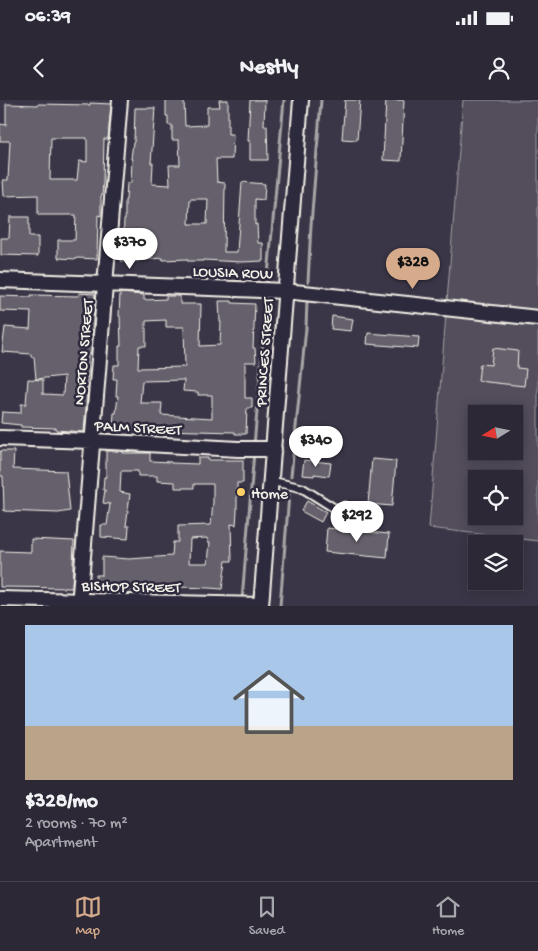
<!DOCTYPE html>
<html lang="en">
<head>
<meta charset="utf-8">
<style>
  :root { --surface:#2c2835; --page:#383441; --text:#f1f3f6; --muted:#a6a6ad; --line:#484450; --accent:#d6ab8b }
  body { margin:0; font-family:"Gochi Hand",sans-serif; background:var(--page); color:var(--text); height:100vh; display:flex; flex-direction:column; font-size:19px; white-space:nowrap }
  * { box-sizing:border-box; margin:0 }
  p { font-size:16px; color:var(--muted) }
  .icon { flex:none; width:28px; height:28px; fill:none; stroke:currentColor; stroke-width:2; stroke-linecap:round; stroke-linejoin:round }
  .map { position:relative; height:506px; overflow:hidden }
  .panel { display:flex; flex-direction:column; background:var(--surface); flex:1 }
  .panel>* { flex:none }
  .needle { width:32px; rotate:260deg }
  .tools { position:absolute; left:468px; top:305px; display:grid; gap:10px }
  .tools a { display:grid; place-items:center; width:55px; height:55px; border-radius:0px; background:var(--surface); box-shadow:0 2px 12px #0003,0 0 0 1px var(--line); font-size:25px }
  .price { position:absolute; translate:-50% -42px; padding:0 11px; border-radius:18px; background:#fff; color:#222; font-size:16px; line-height:32px; filter:drop-shadow(0 1px 2px #0008) }
  .price::after { content:''; position:absolute; left:50%; top:30px; width:15px; height:11px; margin-left:-8px; background:inherit; clip-path:polygon(0 0,100% 0,50% 100%) }
  .price.active { background:var(--accent); color:#111 }
  ul { padding:0; list-style:none }
  li { display:grid; align-content:center; gap:10px; height:265px; padding:0 25px }
  li+li { border-top:1px solid var(--line) }
  li span { display:grid; place-items:center; height:155px; border-radius:0px; color:#555 }
  li>.icon { margin-inline-start:auto }
  span .icon { width:90px; height:90px; fill:#fffc; stroke-width:1 }
  li b { font-size:21px }
  .status { display:flex; justify-content:space-between; align-items:center; height:35px; padding:0 25px; background:var(--surface); direction:ltr }
  .status svg { height:14px; fill:currentColor }
  header { display:flex; justify-content:space-between; align-items:center; height:65px; padding:0 25px; background:var(--surface); font-size:22px; font-weight:700 }
  .tab-bar { display:flex; justify-content:space-around; align-items:center; height:70px; border-top:1px solid var(--line); background:var(--surface); font-size:14px; color:var(--muted) }
  .tab-bar a { display:grid; justify-items:center; gap:2px }
  .tab-bar .active { color:var(--accent) }
  .map>svg:first-child { display:block }
</style>
</head>
<body>
<div class="status"><b>06:39</b><svg viewBox="0 0 49 12"><path d="M0 12V9h3v3zM5 12V6h3v6zM10 12V3h3v9zM15 12V0h3v12zM26 1h20v11H26zM47 4h2v5h-2z"/></svg></div>
<header><svg class="icon" aria-label="back" viewBox="0 0 24 24"><path d="M15 5l-7 7 7 7"/></svg>Nestly<svg class="icon" aria-label="person" viewBox="0 0 24 24"><circle cx="12" cy="8" r="4"/><path d="M4 21q1-7 8-7t8 7"/></svg></header>
<div class="map">
<svg width="538" height="506" viewBox="0 0 538 506">
  <rect width="100%" height="100%" fill="#3b3647"/>
  <filter id="ink" filterUnits="userSpaceOnUse"><feTurbulence type="fractalNoise" baseFrequency=".02" numOctaves="2"/><feDisplacementMap in="SourceGraphic" scale="10" xChannelSelector="R" yChannelSelector="G"/><feConvolveMatrix kernelMatrix="1 2 1 2 8 2 1 2 1" color-interpolation-filters="sRGB"/></filter>
  <g filter="url(#ink)">
    <!-- green -->
    <path fill="#534e5c" stroke="#a4a0a2" fill-rule="evenodd" d="M463 0H538V441L429 428ZM476 314H514V351H476ZM476 379H514V416H476Z"/>
    <g fill="none" stroke-linecap="round" stroke-linejoin="round">
      <!-- stream -->
      <path stroke="#aaa6a7" stroke-width="3" d="M308 182 311 125 321 0
        M267 186 284 0
        M254 346 267 195
        M291 376 306 228 307 201
        M242 500 254 352
        M280 506 289 395"/>
    </g>
    <!-- building -->
    <path fill="#65616c" stroke="#f4f1e8" fill-rule="evenodd" d="M166 0H184L185 26 207 25V7H220L219 0H228V34H233L232 59H216L217 82 225 83 224 152H237L242 82 265 84 264 100 255 99V125L257 124 258 143H263V161L242 162 203 160V161H187V159L163 160V158L139 160V161H121V147H123L124 120H125V100H126L127 83H131L132 59H131L133 42H134L135 8H155L151 63H153L152 84 170 85 169 65H180L179 40H172V25H168V16H166ZM190 99H208L207 124H189Z
      M250 0H265L264 26H267L268 60H250V41H248Z
      M345 0H360L357 40 342 39Z
      M386 0H404L401 61 383 60Z
      M90 3 111 4 108 39H104L103 82 102 96H101V116L98 115 97 159 77 158V159L58 158V140H75L76 115H38V95L4 96 3 80H8L10 41H0V24L6 25V4L38 5V4L90 5ZM51 38H87V62L79 61 77 80H50Z
      M10 117H29V137H38V156L1 155V138H9Z
      M79 193 95 194 91 254H88V277H87V295L84 332 56 330V328L21 327V325L1 323 2 312 21 313V304H26L28 279 43 280V294L63 295 64 276 36 279 34 257H31V254L2 252 5 227 30 229 31 212 0 211V196L31 197V195L79 196Z
      M120 193 144 195V200L166 199V196H180V204H201L200 246 220 245 221 222H220L219 201H232V203L255 204 253 248H255L256 262H245V298H252V308H247L246 334H235V332L161 330V331H144L113 327 114 313H116L118 296H116L117 279H113L114 265H119V246H121L120 216H119ZM166 220V227H184L185 267 138 268 139 246H146V221ZM184 280 183 291 198 292V295H212V318L161 315 162 303H140L142 281Z
      M332 216 353 219 351 231 331 229Z
      M368 233 419 237 418 248 367 244Z
      M493 248 518 251 517 268 526 269 524 286 478 281 480 264 491 265Z
      M0 351H14L13 369 66 371 70 411 58 413 4 411 3 376H0Z
      M106 351H123V353H150V361L171 362V363L198 364V358H208V360H243V383H237V411L236 425 231 424 232 461H226L222 489 209 488 180 487V489L161 487V492L118 490V492H96V475H102V457L129 459 172 456 173 442H178V426L211 425 213 402V384H194V388H175V382L157 381V376H138V371H121L120 392 130 394 126 426H129L128 439 101 437V425H107L110 404 103 403 105 390H103L104 377H106ZM207 438 208 442H210L208 463H189L190 439Z
      M372 359 396 361 392 406 368 404Z
      M304 360 331 363 329 376 314 374V376L302 375Z
      M307 401 326 412 321 422 301 411Z
      M327 428 389 434 387 458 325 452Z
      M31 439 74 441 72 488 0 487V451L31 452Z"/>
    <g fill="none" stroke-linecap="round" stroke-linejoin="round">
      <!-- service casing -->
      <g stroke="#f4f1e8" stroke-width="11">
        <path id="service" d="M271 381 302 388 334 408 340 409 345 406"/>
      </g>
      <!-- minor casing -->
      <g stroke="#f4f1e8" stroke-width="18">
        <path id="minor" d="M0 180 285 191 538 218
          M0 338 92 341 238 349H274
          M0 499 261 505
          M79 506 120 0
          M261 506C274 337 287 169 301 0"/>
      </g>
      <!-- service -->
      <use href="#service" stroke="#2f2a3d" stroke-width="7"/>
      <!-- minor -->
      <use href="#minor" stroke="#2f2a3d" stroke-width="14"/>
    </g>
  </g>
  <!-- markers -->
  <circle fill="#ffd166" stroke="#2f2a3d" stroke-width="2" cx="241" cy="392" r="5"/>
  <g text-anchor="middle" stroke-width="5" stroke-linejoin="round" paint-order="stroke">
    <!-- street labels -->
    <g font-size="16" fill="#f4f1e8" stroke="#2f2a3d">
      <text transform="translate(233 171) rotate(2)" y="6">LOUSIA ROW</text>
      <text transform="translate(82 252) rotate(-85)" y="6">NORTON STREET</text>
      <text transform="translate(263 252) rotate(-86)" y="6">PRINCES STREET</text>
      <text transform="translate(138 326) rotate(3)" y="6">PALM STREET</text>
      <text transform="translate(131 485) rotate(1)" y="6">BISHOP STREET</text>
    </g>
    <!-- poi labels -->
    <g font-size="16" fill="#f4f1e8" stroke="#2f2a3d" text-anchor="start">
      <text x="251" y="398">Home</text>
    </g>
  </g>
</svg>
<div class="tools">
<a><svg class="needle" viewBox="-14 -14 28 28"><path d="M0-13l5 13h-10z" fill="#e53935"/><path d="M0 13l5-13h-10z" fill="#a6a6ad"/></svg></a>
<a><svg class="icon" aria-label="locate" viewBox="0 0 24 24"><circle cx="12" cy="12" r="6"/><path d="M12 2v4M12 18v4M2 12h4M18 12h4"/></svg></a>
<a><svg class="icon" aria-label="layers" viewBox="0 0 24 24"><path d="M12 4l9 5-9 5-9-5zM3 14l9 5 9-5"/></svg></a>
</div>
<b class="price" style="left:130px;top:170px">$370</b>
<b class="price active" style="left:413px;top:190px">$328</b>
<b class="price" style="left:316px;top:368px">$340</b>
<b class="price" style="left:357px;top:443px">$292</b>
</div>
<section class="panel">
<ul>
<li><span style="background:linear-gradient(#a9c7e8 65%,#b9a48a 0)"><svg class="icon" aria-label="home" viewBox="0 0 24 24"><path d="M3 11l9-7 9 7M6 9v11h12V9"/></svg></span><div><b>$328/mo</b><p>2 rooms · 70 m²</p><p>Apartment</p></div></li>
</ul>
</section>
<nav class="tab-bar">
<a class="active"><svg class="icon" aria-label="map" viewBox="0 0 24 24"><path d="M3 6l6-2 6 2 6-2v14l-6 2-6-2-6 2zM9 4v14M15 6v14"/></svg>Map</a>
<a><svg class="icon" aria-label="saved" viewBox="0 0 24 24"><path d="M7 4h10v16l-5-4-5 4z"/></svg>Saved</a>
<a><svg class="icon" aria-label="home" viewBox="0 0 24 24"><path d="M3 11l9-7 9 7M6 9v11h12V9"/></svg>Home</a>
</nav>
</body>
</html>
